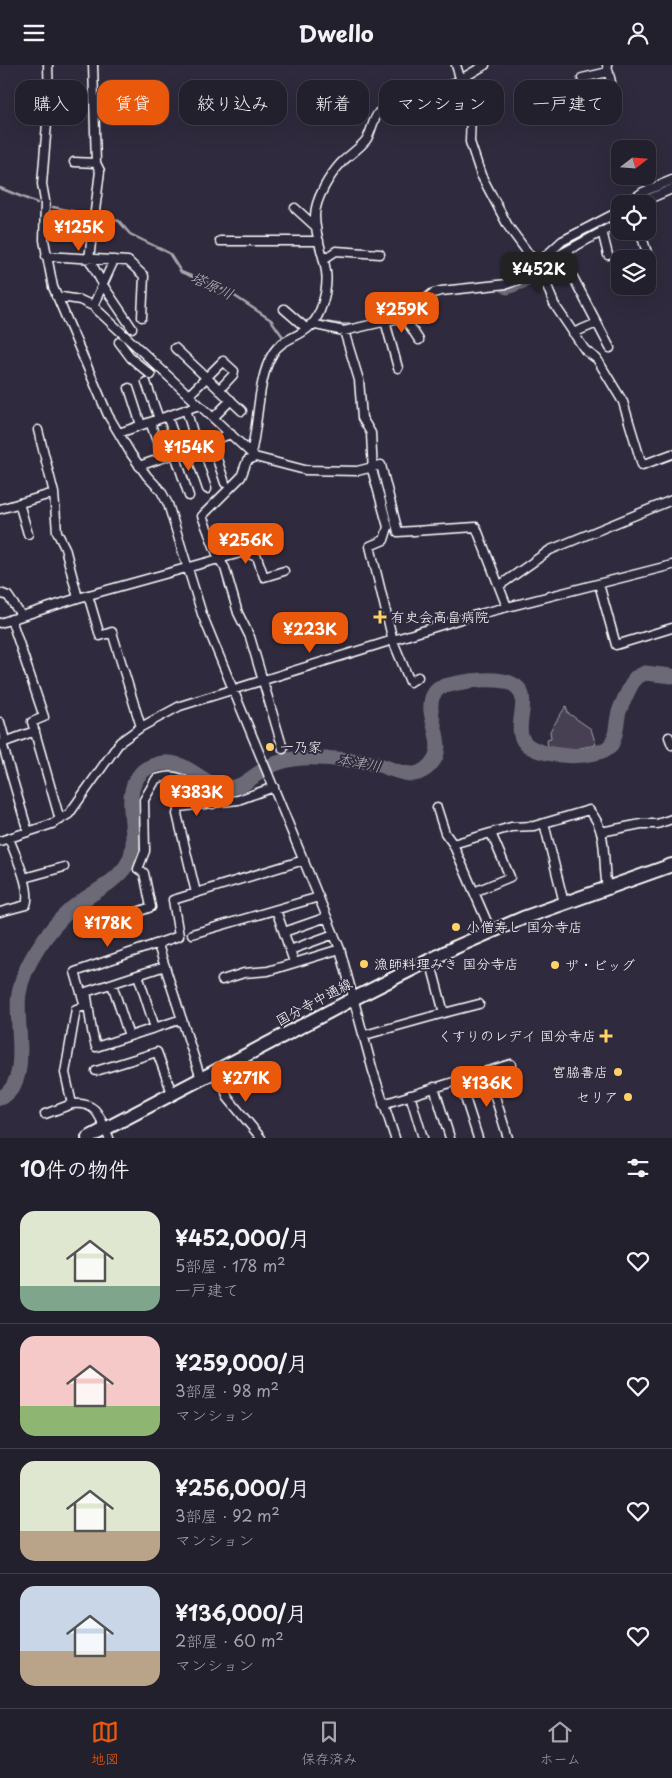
<!DOCTYPE html>
<html lang="ja">
<head>
<meta charset="utf-8">
<style>
  :root { --surface:#23202e; --page:#2b2836; --text:#f1f3f6; --muted:#a3a3aa; --line:#403e4a; --accent:#ea580c }
  body { margin:0; font-family:"Playpen Sans","Klee One",sans-serif; background:var(--page); color:var(--text); height:100vh; display:flex; flex-direction:column; font-size:19px; white-space:nowrap }
  * { box-sizing:border-box; margin:0 }
  p { font-size:16px; color:var(--muted) }
  .icon { flex:none; width:28px; height:28px; fill:none; stroke:currentColor; stroke-width:2; stroke-linecap:round; stroke-linejoin:round }
  .map { position:relative; height:1073px; overflow:hidden }
  .side { display:flex; flex-direction:column; background:var(--surface); flex:1 }
  .side>* { flex:none }
  .guide { position:absolute; left:15px; top:15px; width:642px; height:45px; display:flex; gap:10px }
  .needle { width:32px; rotate:73deg }
  .fabs { position:absolute; left:611px; top:75px; display:grid; gap:10px }
  .fabs a { display:grid; place-items:center; width:45px; height:45px; border-radius:10px; background:var(--surface); box-shadow:0 5px 20px #0002,0 0 0 1px var(--line); font-size:25px }
  .price { position:absolute; translate:-50% -42px; padding:0 11px; border-radius:10px; background:var(--accent); color:#fff; font-size:16px; line-height:32px; filter:drop-shadow(0 1px 2px #0008) }
  .price::after { content:''; position:absolute; left:50%; top:30px; width:15px; height:11px; margin-left:-8px; background:inherit; clip-path:polygon(0 0,100% 0,50% 100%) }
  .price.on { background:#222; color:#fff }
  ul { padding:0; list-style:none }
  li { display:flex; align-items:center; gap:15px; height:125px; padding:0 20px }
  li+li { border-top:1px solid var(--line) }
  li span { display:grid; place-items:center; flex:none; width:140px; height:100px; border-radius:15px; color:#555 }
  li>.icon { margin-inline-start:auto }
  span .icon { width:60px; height:60px; fill:#fffc; stroke-width:1 }
  li b { font-size:21px }
  h2 { display:flex; justify-content:space-between; align-items:center; height:60px; padding:0 20px; font-size:21px }
  .tag { padding:0 18px; border-radius:15px; background:var(--surface); box-shadow:0 5px 20px #0002,0 0 0 1px var(--line); font-size:18px; line-height:45px }
  .tag.on { background:var(--accent); color:#fff }
  header { display:flex; justify-content:space-between; align-items:center; height:65px; padding:0 20px; background:var(--surface); font-size:22px; font-weight:700 }
  .menu { display:flex; justify-content:space-around; align-items:center; height:70px; border-top:1px solid var(--line); background:var(--surface); font-size:14px; color:var(--muted) }
  .menu a { display:grid; justify-items:center; gap:2px }
  .menu .on { color:var(--accent) }
  .map>svg:first-child { display:block }
</style>
</head>
<body>
<header><svg class="icon" aria-label="menu" viewBox="0 0 24 24"><path d="M4 6h16M4 12h16M4 18h16"/></svg>Dwello<svg class="icon" aria-label="person" viewBox="0 0 24 24"><circle cx="12" cy="8" r="4"/><path d="M4 21q1-7 8-7t8 7"/></svg></header>
<div class="map">
<svg width="672" height="1073" viewBox="0 0 672 1073">
  <rect width="100%" height="100%" fill="#2f2a3d"/>
  <filter id="ink" filterUnits="userSpaceOnUse"><feTurbulence type="fractalNoise" baseFrequency=".02" numOctaves="2"/><feDisplacementMap in="SourceGraphic" scale="10" xChannelSelector="R" yChannelSelector="G"/><feConvolveMatrix kernelMatrix="1 2 1 2 8 2 1 2 1" color-interpolation-filters="sRGB"/></filter>
  <g filter="url(#ink)">
    <!-- green -->
    <path fill="#464152" stroke="#a2a0a8" d="M566 641 568 648 591 664 596 680 569 685 548 683 547 674 551 673 550 666Z"/>
    <g fill="none" stroke-linecap="round" stroke-linejoin="round">
      <!-- stream -->
      <path stroke="#a7a6ad" stroke-width="2.5" d="M0 123 37 138
        M53 142 119 156 130 169 169 188 181 207 227 226 271 255 283 272 293 269
        M321 256C350 264 367 257 396 250
        M298 267 306 256H312"/>
      <!-- river -->
      <path stroke="#6d6a77" stroke-width="15" d="M638 134 672 120
        M545 194 590 165
        M507 222 528 214 536 207
        M0 1033C33 1018 14 958 19 929 23 899 49 864 71 844 88 829 112 821 126 801 145 773 117 734 141 708 145 703 151 701 158 699 186 692 199 719 224 722 243 724 248 714 262 706 278 695 299 692 318 693 337 694 357 694 376 699 388 702 399 709 413 709 418 709 423 706 427 703 452 682 425 656 432 633 433 630 436 626 438 623 455 617 515 605 522 630 526 644 514 666 525 678 539 693 597 696 611 680 617 672 616 656 619 647 623 635 629 624 635 613L645 608 672 611"/>
      <!-- minor casing -->
      <g stroke="#fff" stroke-width="11">
        <path id="minor" d="M48 0 49 34 42 119 45 136 44 175 53 222 108 350 131 389 147 411 161 426 168 439 202 549 340 884 373 1006 395 1073
          M93 0 96 98
          M456 0 471 48 470 77 481 110 508 161 542 207 554 239 585 285 597 294 623 337 642 400 672 389
          M607 0 611 17
          M582 13 608 7
          M74 97 96 98 100 106 89 194 105 223 132 263
          M626 139 643 127 672 115
          M643 139 651 133 672 124
          M295 143 316 162
          M602 166 608 190
          M640 166 649 194
          M220 176H319
          M561 189 610 283
          M46 191 128 196 144 211 142 252
          M324 194 336 186 380 189
          M542 207 561 189 620 157
          M56 231 80 235 93 241 255 392 305 405 357 406 381 400 398 467 476 462 507 542
          M93 241 114 195
          M284 244 307 264
          M404 252 419 275
          M385 256 398 303
          M311 259 344 266 404 252 433 228 441 226 507 219 521 214 562 176 620 146
          M344 266 359 315 362 353 371 368 373 408 388 462 384 475 370 481 393 576 410 617 418 612
          M573 268 597 258
          M119 277 131 293 151 310
          M175 283 242 346
          M146 317 159 354
          M129 323 141 360
          M189 330 223 296 234 306 233 310 219 325
          M186 344 197 381
          M167 351 180 387
          M213 353 231 335
          M150 357 163 393
          M38 365 54 428 57 467 65 483 78 533
          M119 368 199 340
          M211 376 225 418
          M193 383 207 424
          M251 388C259 358 257 314 273 288 284 269 311 274 321 243 336 201 316 190 315 151 315 134 330 110 341 98 349 90 360 83 366 75 372 67 372 55 379 47L427 34 485 0
          M175 389 189 431
          M255 392 247 396 241 412 202 451 219 494 225 503 238 548 250 572 283 684
          M139 401 231 369
          M19 438 28 469
          M0 444 54 428
          M599 519 616 580 672 563
          M499 521 550 485 672 435
          M0 528 8 531 21 550
          M88 530 100 571 112 567 141 662
          M11 554 44 652 32 657 60 755
          M0 558 78 533 244 487 257 492 264 512 284 506
          M0 657 5 675
          M669 672 672 680
          M437 743 445 768 453 779 491 866
          M544 758 564 838
          M28 767 2 678 35 666
          M601 767 641 759H657L672 754
          M0 776 52 759 69 749 120 677 141 662 180 641 464 553 672 500
          M453 779 511 762 534 761 589 745C609 767 602 796 607 823
          M24 813 64 802
          M474 827 510 812 491 768
          M196 828 177 749 179 742 238 735 274 722
          M276 845 294 897
          M0 847 26 840C32 823 15 790 9 773
          M124 852 151 842 144 808 138 804 145 786 144 735 156 714C186 704 190 725 213 739
          M284 867 327 852
          M192 869 319 832
          M159 883 201 1014
          M290 885 334 869
          M165 901 86 927C90 946 90 964 96 982L182 954
          M138 910 155 963
          M222 915 244 908 268 906 340 884
          M112 919 129 971
          M444 948 479 939
          M365 970 444 948 430 895
          M218 1005 228 1033 261 1073
          M96 1006 157 987 172 1028
          M487 1006 508 1073
          M459 1014 478 1073
          M434 1022 450 1073
          M410 1030 423 1073
          M383 1039 511 999
          M45 1049 72 1039
          M109 1073C100 1053 98 1036 72 1039L65 1008 76 944 85 941 75 907 179 871 173 835 304 795"/>
      </g>
      <!-- primary casing -->
      <g stroke="#fff" stroke-width="16">
        <path id="primary" d="M88 1073 355 933 456 882 523 853 672 800"/>
      </g>
      <!-- minor -->
      <use href="#minor" stroke="#2f2a3d" stroke-width="8"/>
      <!-- primary -->
      <use href="#primary" stroke="#2f2a3d" stroke-width="12"/>
    </g>
  </g>
  <!-- markers -->
  <g fill="#ffd166" stroke="#2f2a3d" stroke-width="2">
    <path d="M377.5 544.5h5v5h5v5h-5v5h-5v-5h-5v-5h5z"/>
    <circle cx="270" cy="682" r="5"/>
    <circle cx="456" cy="862" r="5"/>
    <circle cx="364" cy="899" r="5"/>
    <circle cx="555" cy="900" r="5"/>
    <path d="M603.5 963.5h5v5h5v5h-5v5h-5v-5h-5v-5h5z"/>
    <circle cx="618" cy="1007" r="5"/>
    <circle cx="628" cy="1032" r="5"/>
  </g>
  <g text-anchor="middle" stroke-width="4" stroke-linejoin="round" paint-order="stroke">
    <!-- poi labels -->
    <g font-size="14" fill="#fff" stroke="#2f2a3d" text-anchor="start">
      <text x="391" y="557">有史会高畠病院</text>
      <text x="280" y="687">一乃家</text>
      <text x="466" y="867">小僧寿し 国分寺店</text>
      <text x="374" y="904">漁師料理みき 国分寺店</text>
      <text x="565" y="905">ザ・ビッグ</text>
      <text x="596" y="976" text-anchor="end">くすりのレデイ 国分寺店</text>
      <text x="608" y="1012" text-anchor="end">宮脇書店</text>
      <text x="618" y="1037" text-anchor="end">セリア</text>
    </g>
    <!-- street labels -->
    <g font-size="14" fill="#fff" stroke="#2f2a3d">
      <text transform="translate(314 937) rotate(-28)" y="5">国分寺中通線</text>
    </g>
    <!-- water labels -->
    <g font-size="15" font-style="italic" fill="#b6b4bb" stroke="#2f2a3d">
      <text transform="translate(212 221) rotate(25)" y="5">塔原川</text>
      <text transform="translate(359 698) rotate(10)" y="5">本津川</text>
    </g>
  </g>
</svg>
<div class="fabs">
<a><svg class="needle" viewBox="-14 -14 28 28"><path d="M0-13l5 13h-10z" fill="#e53935"/><path d="M0 13l5-13h-10z" fill="#a3a3aa"/></svg></a>
<a><svg class="icon" aria-label="locate" viewBox="0 0 24 24"><circle cx="12" cy="12" r="6"/><path d="M12 2v4M12 18v4M2 12h4M18 12h4"/></svg></a>
<a><svg class="icon" aria-label="layers" viewBox="0 0 24 24"><path d="M12 4l9 5-9 5-9-5zM3 14l9 5 9-5"/></svg></a>
</div>
<b class="price" style="left:79px;top:187px">¥125K</b>
<b class="price on" style="left:539px;top:229px">¥452K</b>
<b class="price" style="left:402px;top:269px">¥259K</b>
<b class="price" style="left:189px;top:407px">¥154K</b>
<b class="price" style="left:246px;top:500px">¥256K</b>
<b class="price" style="left:310px;top:589px">¥223K</b>
<b class="price" style="left:197px;top:752px">¥383K</b>
<b class="price" style="left:108px;top:883px">¥178K</b>
<b class="price" style="left:246px;top:1038px">¥271K</b>
<b class="price" style="left:487px;top:1043px">¥136K</b>
<div class="guide">
<a class="tag">購入</a>
<a class="tag on">賃貸</a>
<a class="tag">絞り込み</a>
<a class="tag">新着</a>
<a class="tag">マンション</a>
<a class="tag">一戸建て</a>
</div>
</div>
<section class="side">
<h2>10件の物件<svg class="icon" aria-label="filters" viewBox="0 0 24 24"><path d="M4 7h16M4 17h16"/><circle cx="9" cy="7" r="2"/><circle cx="15" cy="17" r="2"/></svg></h2>
<ul>
<li><span style="background:linear-gradient(#dfe7d0 75%,#7fa58c 0)"><svg class="icon" aria-label="home" viewBox="0 0 24 24"><path d="M3 11l9-7 9 7M6 9v11h12V9"/></svg></span><div><b>¥452,000/月</b><p>5部屋 · 178 m²</p><p>一戸建て</p></div><svg class="icon" aria-label="heart" viewBox="0 0 24 24"><path d="M12 20l-8-8c-3-5 5-10 8-4 3-6 11-1 8 4z"/></svg></li>
<li><span style="background:linear-gradient(#f6c9c9 70%,#8fb573 0)"><svg class="icon" aria-label="home" viewBox="0 0 24 24"><path d="M3 11l9-7 9 7M6 9v11h12V9"/></svg></span><div><b>¥259,000/月</b><p>3部屋 · 98 m²</p><p>マンション</p></div><svg class="icon" aria-label="heart" viewBox="0 0 24 24"><path d="M12 20l-8-8c-3-5 5-10 8-4 3-6 11-1 8 4z"/></svg></li>
<li><span style="background:linear-gradient(#dfe7d0 70%,#b9a48a 0)"><svg class="icon" aria-label="home" viewBox="0 0 24 24"><path d="M3 11l9-7 9 7M6 9v11h12V9"/></svg></span><div><b>¥256,000/月</b><p>3部屋 · 92 m²</p><p>マンション</p></div><svg class="icon" aria-label="heart" viewBox="0 0 24 24"><path d="M12 20l-8-8c-3-5 5-10 8-4 3-6 11-1 8 4z"/></svg></li>
<li><span style="background:linear-gradient(#c9d6e8 65%,#b9a48a 0)"><svg class="icon" aria-label="home" viewBox="0 0 24 24"><path d="M3 11l9-7 9 7M6 9v11h12V9"/></svg></span><div><b>¥136,000/月</b><p>2部屋 · 60 m²</p><p>マンション</p></div><svg class="icon" aria-label="heart" viewBox="0 0 24 24"><path d="M12 20l-8-8c-3-5 5-10 8-4 3-6 11-1 8 4z"/></svg></li>
</ul>
</section>
<nav class="menu">
<a class="on"><svg class="icon" aria-label="map" viewBox="0 0 24 24"><path d="M3 6l6-2 6 2 6-2v14l-6 2-6-2-6 2zM9 4v14M15 6v14"/></svg>地図</a>
<a><svg class="icon" aria-label="saved" viewBox="0 0 24 24"><path d="M7 4h10v16l-5-4-5 4z"/></svg>保存済み</a>
<a><svg class="icon" aria-label="home" viewBox="0 0 24 24"><path d="M3 11l9-7 9 7M6 9v11h12V9"/></svg>ホーム</a>
</nav>
</body>
</html>
